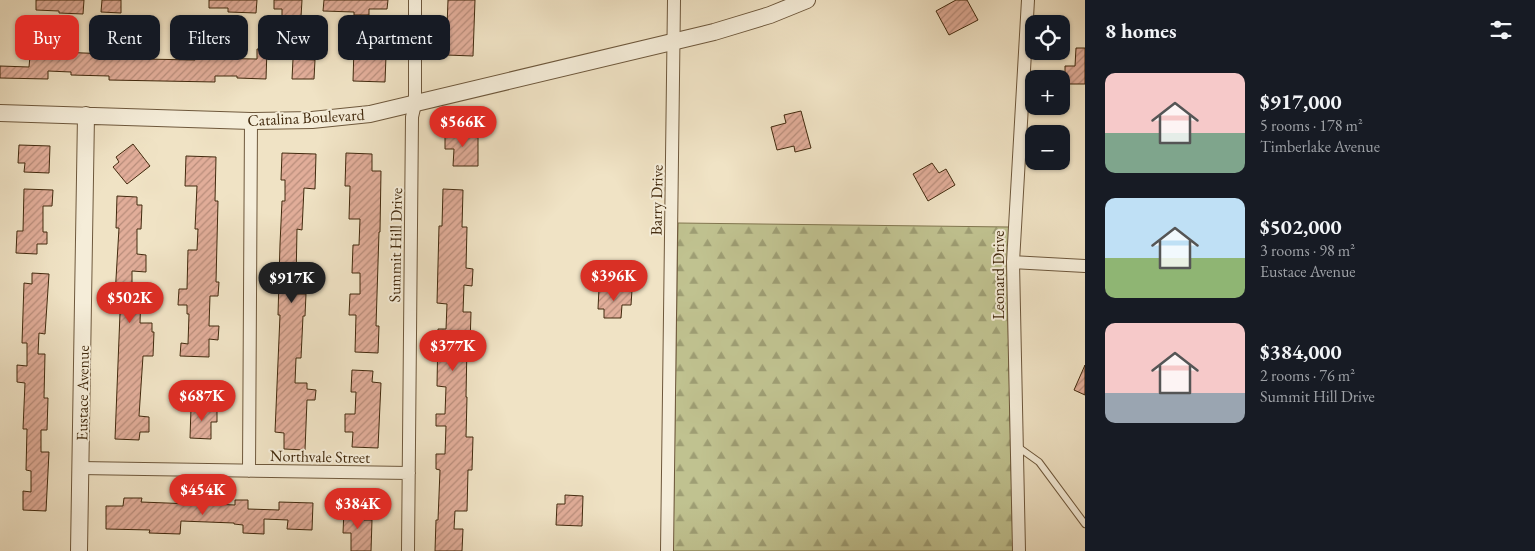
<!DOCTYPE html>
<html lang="en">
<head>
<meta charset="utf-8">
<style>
  :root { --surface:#171b24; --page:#242831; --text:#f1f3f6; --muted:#9ea1a6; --accent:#d93025 }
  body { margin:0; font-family:"EB Garamond",serif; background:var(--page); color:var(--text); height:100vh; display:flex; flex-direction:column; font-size:19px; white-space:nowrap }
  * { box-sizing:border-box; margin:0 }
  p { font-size:16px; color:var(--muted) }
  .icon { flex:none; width:28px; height:28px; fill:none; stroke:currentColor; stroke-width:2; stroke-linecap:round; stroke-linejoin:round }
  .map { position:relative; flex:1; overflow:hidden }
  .side { display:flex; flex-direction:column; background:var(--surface); width:450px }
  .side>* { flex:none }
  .hud { position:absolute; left:15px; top:15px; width:475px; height:45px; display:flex; gap:10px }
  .buttons { position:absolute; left:1025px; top:15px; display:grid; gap:10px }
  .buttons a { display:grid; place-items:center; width:45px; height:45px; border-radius:10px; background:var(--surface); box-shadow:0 1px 4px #0004; font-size:25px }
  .price { position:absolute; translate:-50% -42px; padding:0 11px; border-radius:18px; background:var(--accent); color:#fff; font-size:16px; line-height:32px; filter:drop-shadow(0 1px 2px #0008) }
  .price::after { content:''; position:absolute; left:50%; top:30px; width:15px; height:11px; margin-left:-8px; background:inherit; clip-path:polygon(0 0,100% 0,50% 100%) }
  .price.selected { background:#222; color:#fff }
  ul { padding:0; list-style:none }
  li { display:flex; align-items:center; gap:15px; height:125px; padding:0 20px }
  li span { display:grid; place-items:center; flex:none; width:140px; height:100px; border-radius:10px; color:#555 }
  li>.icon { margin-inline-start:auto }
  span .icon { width:60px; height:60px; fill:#fffc; stroke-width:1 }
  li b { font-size:21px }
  h2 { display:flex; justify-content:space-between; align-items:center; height:60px; padding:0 20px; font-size:21px }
  .tag { padding:0 18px; border-radius:10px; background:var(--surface); box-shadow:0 1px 4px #0004; font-size:18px; line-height:45px }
  .tag.selected { background:var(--accent); color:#fff }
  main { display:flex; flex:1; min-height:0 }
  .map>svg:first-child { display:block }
</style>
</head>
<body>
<main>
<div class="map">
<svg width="1085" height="551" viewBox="0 0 1085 551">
  <defs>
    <pattern id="forest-firs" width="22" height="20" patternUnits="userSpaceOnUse" patternTransform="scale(1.25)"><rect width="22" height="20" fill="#c0c290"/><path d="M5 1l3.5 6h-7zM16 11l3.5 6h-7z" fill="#9e9e74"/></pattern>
    <pattern id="building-hatch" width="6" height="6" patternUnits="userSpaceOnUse" patternTransform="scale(1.25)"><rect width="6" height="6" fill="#e1ad99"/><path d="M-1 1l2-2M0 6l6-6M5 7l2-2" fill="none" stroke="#b88d7b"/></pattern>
  </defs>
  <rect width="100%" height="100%" fill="#f0e3c5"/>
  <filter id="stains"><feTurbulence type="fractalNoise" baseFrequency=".004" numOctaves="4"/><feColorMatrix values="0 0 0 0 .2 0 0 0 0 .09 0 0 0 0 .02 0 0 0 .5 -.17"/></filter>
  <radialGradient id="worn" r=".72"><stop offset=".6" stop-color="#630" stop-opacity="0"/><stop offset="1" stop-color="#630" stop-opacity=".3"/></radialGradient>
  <!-- forest -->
  <path fill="url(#forest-firs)" stroke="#81764f" d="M678 223 1009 227 1007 269 1013 551H673Z"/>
  <!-- building -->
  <path fill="url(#building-hatch)" stroke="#422a0e" d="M36 0H84L83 14 59 13V11L36 10Z
    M102 0H121V13L101 12Z
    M209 0H257L256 13 228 12V8H209Z
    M274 0H302L301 17 282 16V9H274Z
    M324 0H388L387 9H369V15H354V12L323 11Z
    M448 0H475L473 56 446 55Z
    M956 0H967L978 20 949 35 936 11Z
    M38 48H58V52L110 54V52L143 53V59L195 60V58L257 59V49H267L266 79 237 78V76H215V82L109 80V76L71 75V72L48 71V79L0 78V66L29 67 30 56H38Z
    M354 48H376V56H386L385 82 353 81Z
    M1076 48H1085V84H1065V66H1075Z
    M293 59 315 60 314 79H292Z
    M801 111 811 148 795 152 794 146 777 150 771 127 786 123 784 115Z
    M445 133H478V166H453L454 149H445Z
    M133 144 150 166 127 184 113 167 119 162 116 157Z
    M19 145 50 146 49 173 24 172 25 163H18Z
    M282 153 316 154 315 189 304 188 302 230 297 229 296 283H297V294H306L305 316H303L301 358H296L295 383H307V389L316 390 315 400H307L305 450 284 449V433L275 432 280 315H278L280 244 282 201H285V180H281Z
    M346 153 372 154V171H381L380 232H379L376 326H379L378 353 355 352 356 315H349L350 294H360V273H352L353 245H359L360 219H349L350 186H345Z
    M186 156 216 157 215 201H218L216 282H219L218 296H210L209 326H219L218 340 209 339V357L180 356 181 343 188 344 189 314H187V305H178L179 289H187L188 250H197L198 229H195L197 186H185Z
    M932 163 939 173 946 169 955 185 928 201 913 174Z
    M24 189 53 190 52 206H43V232H47V244H37V254L16 253 17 231H23Z
    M443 189 463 190 462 227H467L466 268 473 269 472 286 464 285 463 312H471L470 345H467L466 397H467L466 437H473L472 470H468L467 511H455L454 529H463L462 551H435L436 520H438L440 470 436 469V454H445L446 426H436V414H445L446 387 437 386 438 329H446L447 304 437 303 439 226H442Z
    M117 196 137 197V205H142L141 229H137V254L146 255V272L132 271V293L141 294 140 323H152V332H154L153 356H143L139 416 149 417V432H140L139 440 115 439 120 313H114L119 228H116Z
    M32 273 49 274 45 334 39 333 38 354H45L44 398H48L47 430H41V452H49L46 511 23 510V491L31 492V471L26 470 27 429H23L25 383 17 382V365L27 366V343H22L24 283 32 284Z
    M599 288 632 290 631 305H622L621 318H604V309H598Z
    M1085 365V395L1074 390Z
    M352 370 373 371 372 382 381 383 378 448 352 447 353 432H345V414H355L356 392H351Z
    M191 408H217V422H211V439L190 438Z
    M565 495 583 496 582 526 556 525 557 504H565Z
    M124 498H142L141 502 192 504V499L209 500V504L235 505V500H248V509L279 510V502L313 503 312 530 287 529 288 520 264 519V534L243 533V525L234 524V523L181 521 180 534 149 533 150 530 106 529V506H123Z
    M344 510 364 511V520H372L371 551H351V533H343Z"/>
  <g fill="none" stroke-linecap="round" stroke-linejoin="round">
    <!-- service casing -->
    <g stroke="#6e583c" stroke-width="8">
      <path id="service" d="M1018 447 1039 462 1085 524"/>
    </g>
    <!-- minor casing -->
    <g stroke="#6e583c" stroke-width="14">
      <path id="minor" d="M1013 262 1085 266
        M80 468 409 473
        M249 471 251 121
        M408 551 412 117 415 104V0
        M667 551 674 0
        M1019 551 1013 262 1028 0"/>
    </g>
    <!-- tertiary casing -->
    <g stroke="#6e583c" stroke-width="18">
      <path id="tertiary" d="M0 113 251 121 312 120 370 114 714 32 770 15 807 0
        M79 551 86 115"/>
    </g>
    <!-- service -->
    <use href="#service" stroke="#f5edd9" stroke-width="6"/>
    <!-- minor -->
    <use href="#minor" stroke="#f5edd9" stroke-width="12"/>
    <!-- tertiary -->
    <use href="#tertiary" stroke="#f5edd9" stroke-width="16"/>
  </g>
  <g text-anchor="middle" stroke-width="4" stroke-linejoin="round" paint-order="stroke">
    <!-- street labels -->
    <g font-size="16" fill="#422a0e" stroke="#f5edd9">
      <text transform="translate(306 117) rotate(-3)" y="6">Catalina Boulevard</text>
      <text transform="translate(656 200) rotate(-89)" y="6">Barry Drive</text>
      <text transform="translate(395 245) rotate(-89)" y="6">Summit Hill Drive</text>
      <text transform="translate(998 275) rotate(-90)" y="6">Leonard Drive</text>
      <text transform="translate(82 393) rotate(-89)" y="6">Eustace Avenue</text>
      <text transform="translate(320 456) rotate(1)" y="6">Northvale Street</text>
    </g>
  </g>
  <rect width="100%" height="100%" filter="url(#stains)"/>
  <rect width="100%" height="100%" fill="url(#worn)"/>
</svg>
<div class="buttons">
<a><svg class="icon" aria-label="locate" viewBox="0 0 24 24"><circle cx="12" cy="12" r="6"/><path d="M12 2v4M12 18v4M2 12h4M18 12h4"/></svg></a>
<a>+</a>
<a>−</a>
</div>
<b class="price" style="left:463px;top:148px">$566K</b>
<b class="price" style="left:614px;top:302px">$396K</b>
<b class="price selected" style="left:292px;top:304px">$917K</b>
<b class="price" style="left:130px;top:324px">$502K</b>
<b class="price" style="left:453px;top:372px">$377K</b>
<b class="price" style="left:202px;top:422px">$687K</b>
<b class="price" style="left:203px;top:516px">$454K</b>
<b class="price" style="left:358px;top:530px">$384K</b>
<div class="hud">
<a class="tag selected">Buy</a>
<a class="tag">Rent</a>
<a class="tag">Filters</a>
<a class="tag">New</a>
<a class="tag">Apartment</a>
</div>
</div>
<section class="side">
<h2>8 homes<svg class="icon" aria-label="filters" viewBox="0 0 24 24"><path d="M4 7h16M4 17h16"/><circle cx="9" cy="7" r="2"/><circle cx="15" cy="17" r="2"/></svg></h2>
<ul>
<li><span style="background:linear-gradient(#f6c9c9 60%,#7fa58c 0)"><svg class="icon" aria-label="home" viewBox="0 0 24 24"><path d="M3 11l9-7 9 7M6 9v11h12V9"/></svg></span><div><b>$917,000</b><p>5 rooms · 178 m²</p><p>Timberlake Avenue</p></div></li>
<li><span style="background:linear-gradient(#bfe0f5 60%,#8fb573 0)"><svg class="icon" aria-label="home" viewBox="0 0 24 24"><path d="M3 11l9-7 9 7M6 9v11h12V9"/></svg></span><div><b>$502,000</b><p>3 rooms · 98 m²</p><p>Eustace Avenue</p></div></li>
<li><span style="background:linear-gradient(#f6c9c9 70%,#9aa5b1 0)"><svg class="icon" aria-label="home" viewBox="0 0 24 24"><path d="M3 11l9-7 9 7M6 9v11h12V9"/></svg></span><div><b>$384,000</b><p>2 rooms · 76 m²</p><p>Summit Hill Drive</p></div></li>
</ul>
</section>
</main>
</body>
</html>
